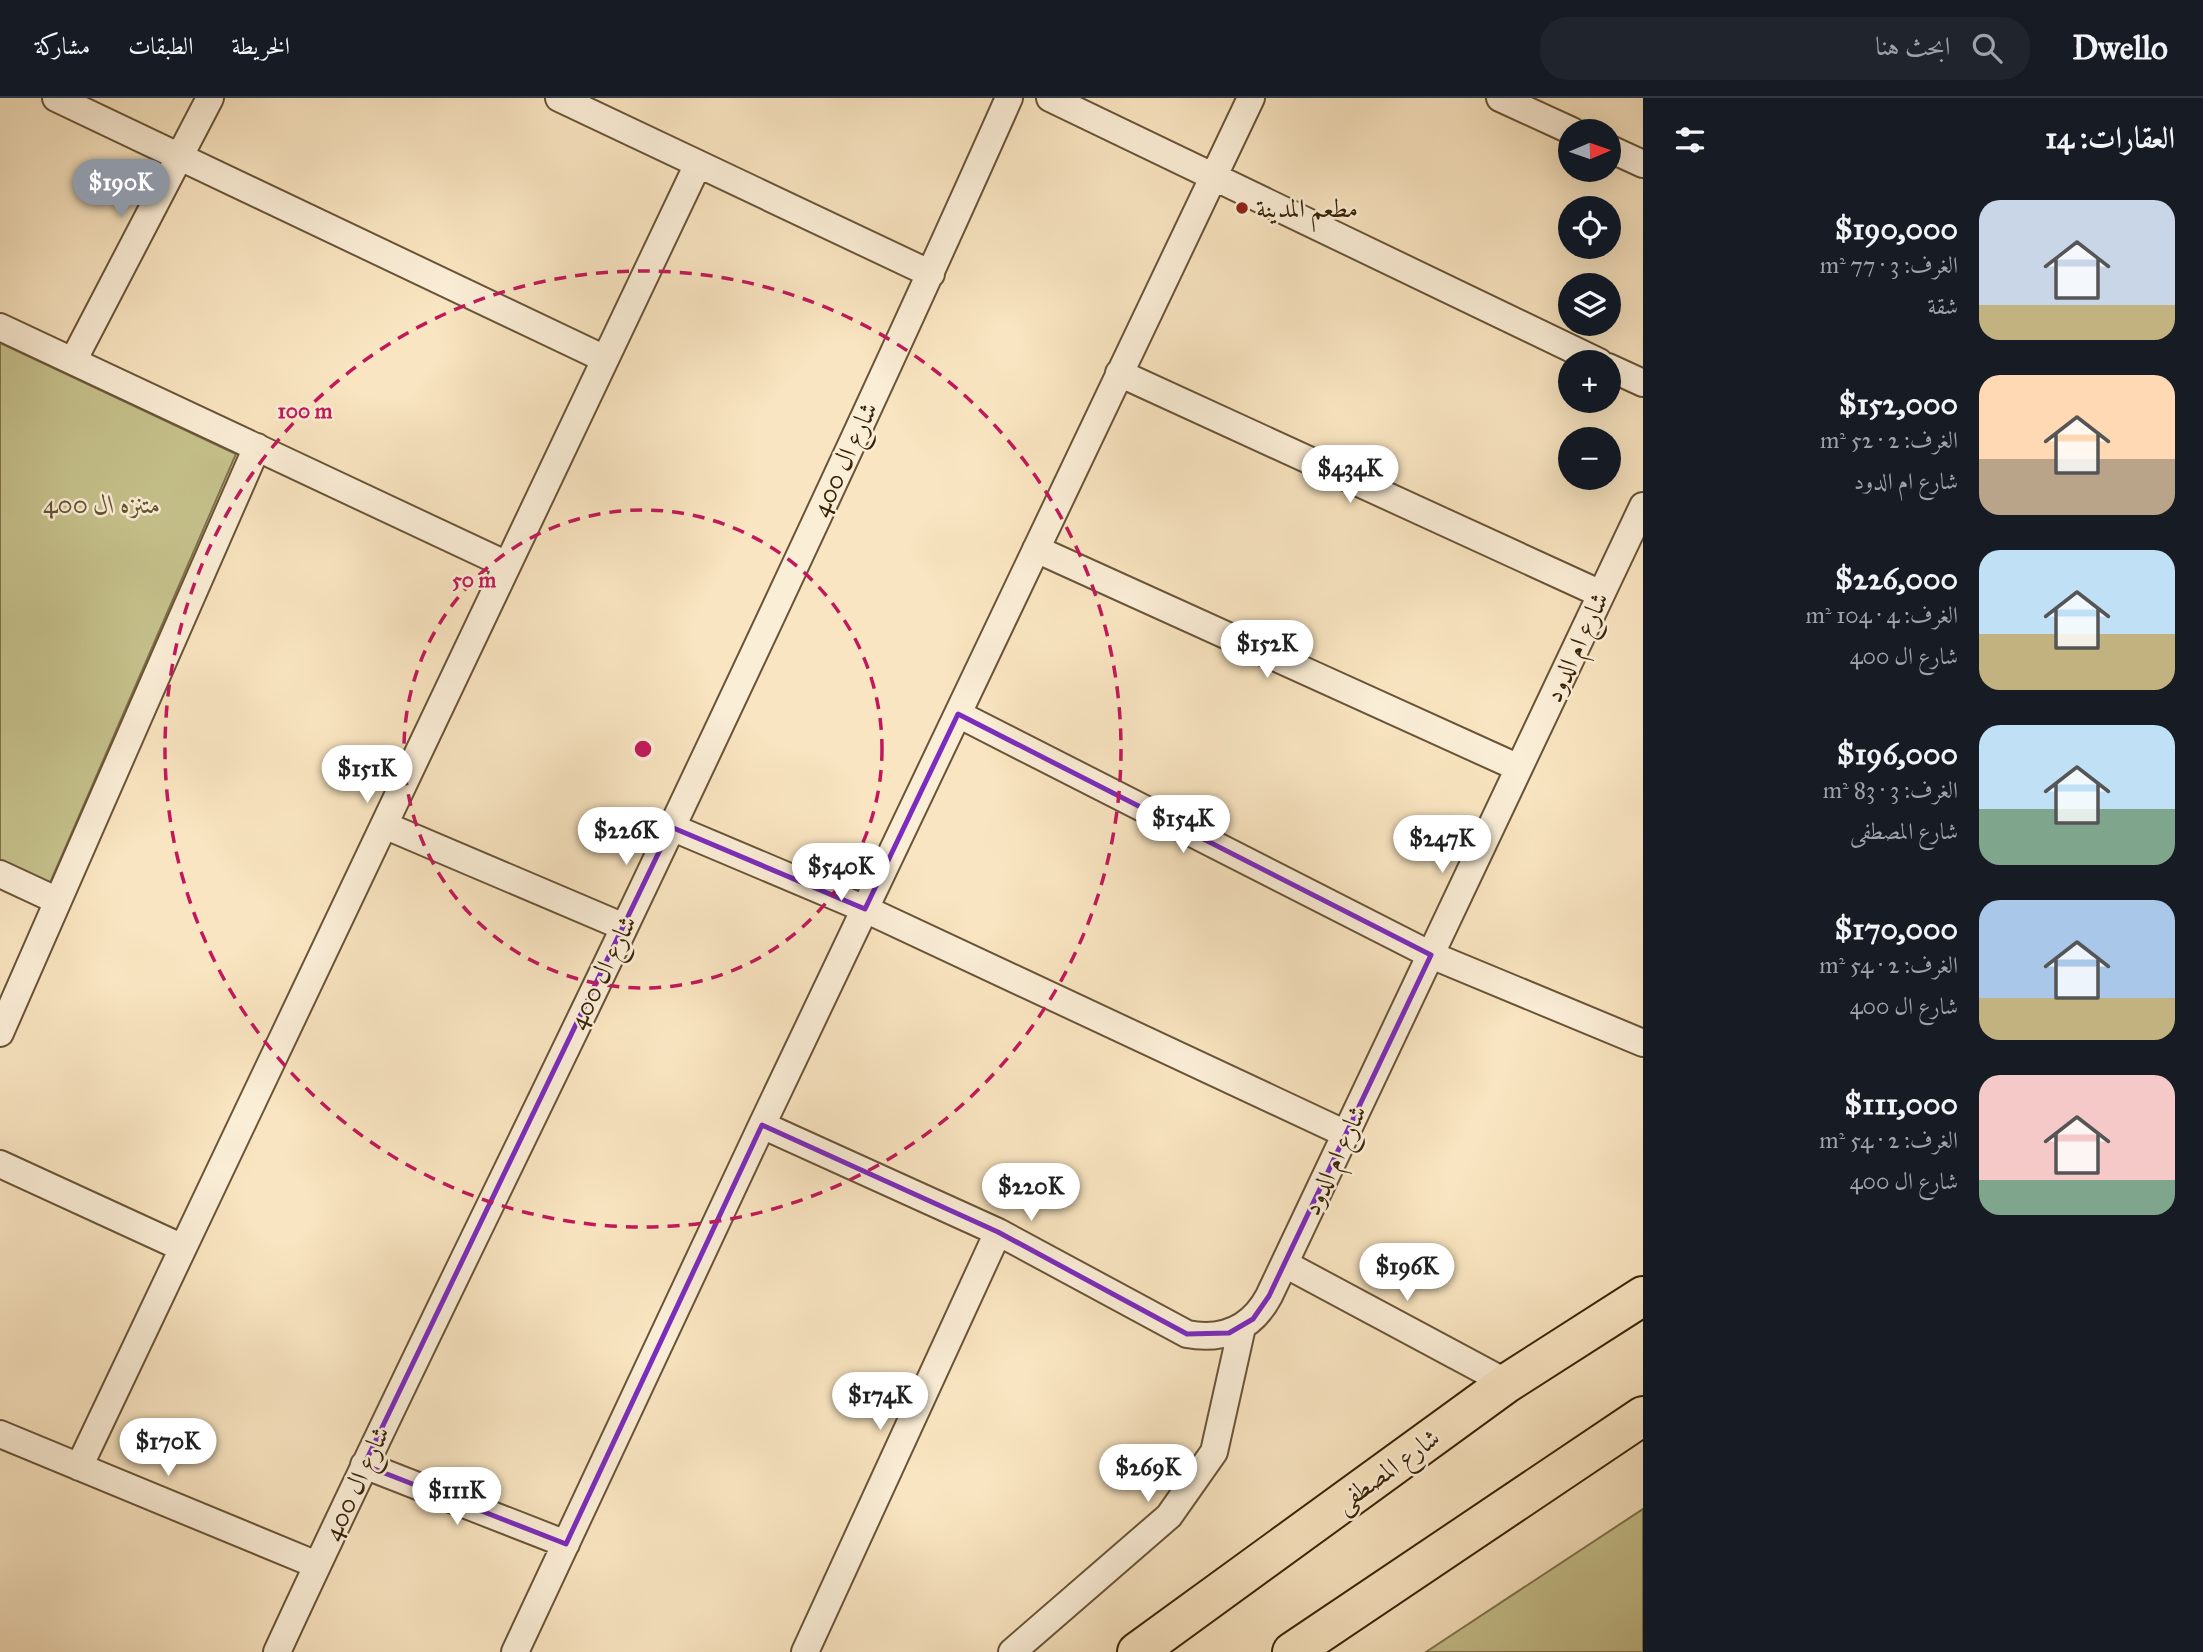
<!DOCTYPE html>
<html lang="ar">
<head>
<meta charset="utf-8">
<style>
  :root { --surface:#171b24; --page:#20242c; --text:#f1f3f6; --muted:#9ea1a6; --line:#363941; --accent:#8c9099 }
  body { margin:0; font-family:"IM FELL Great Primer",Amiri,serif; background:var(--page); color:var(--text); direction:rtl; height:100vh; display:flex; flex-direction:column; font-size:26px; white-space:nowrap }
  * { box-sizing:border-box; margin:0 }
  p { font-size:23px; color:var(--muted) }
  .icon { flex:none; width:38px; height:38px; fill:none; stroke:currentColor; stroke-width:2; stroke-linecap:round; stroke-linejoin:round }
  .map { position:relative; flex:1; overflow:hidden; direction:ltr }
  .drawer { display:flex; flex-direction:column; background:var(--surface); width:560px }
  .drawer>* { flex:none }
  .needle { width:46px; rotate:88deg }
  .tools { position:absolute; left:1558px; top:21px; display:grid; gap:14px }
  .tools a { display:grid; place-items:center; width:63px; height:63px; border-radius:50%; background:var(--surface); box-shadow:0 7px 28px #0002; font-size:35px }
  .price { position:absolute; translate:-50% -60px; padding:0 16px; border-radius:24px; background:#fff; color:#222; font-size:23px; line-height:46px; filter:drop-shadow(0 2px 4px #0008) }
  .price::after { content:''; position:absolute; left:50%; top:42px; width:21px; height:16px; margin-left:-10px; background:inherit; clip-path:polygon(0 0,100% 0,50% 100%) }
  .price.selected { background:var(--accent); color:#fff }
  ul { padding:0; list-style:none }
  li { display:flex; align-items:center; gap:21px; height:175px; padding:0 28px }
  li span { display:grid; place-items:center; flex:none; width:196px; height:140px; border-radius:21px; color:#555 }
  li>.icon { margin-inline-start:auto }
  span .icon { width:84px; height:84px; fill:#fffc; stroke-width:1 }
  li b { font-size:30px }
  h2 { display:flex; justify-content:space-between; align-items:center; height:84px; padding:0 28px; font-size:30px }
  header { display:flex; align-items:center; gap:42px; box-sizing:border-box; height:98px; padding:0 35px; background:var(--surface); border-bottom:2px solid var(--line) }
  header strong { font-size:33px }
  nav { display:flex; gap:38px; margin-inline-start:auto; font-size:24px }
  .search { width:490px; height:63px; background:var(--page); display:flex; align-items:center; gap:18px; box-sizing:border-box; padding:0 24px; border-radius:28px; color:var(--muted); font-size:26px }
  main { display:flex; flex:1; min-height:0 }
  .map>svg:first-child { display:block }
</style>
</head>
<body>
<header>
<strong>Dwello</strong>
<div class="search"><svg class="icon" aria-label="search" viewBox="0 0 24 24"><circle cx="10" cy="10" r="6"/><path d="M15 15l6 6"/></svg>ابحث هنا</div>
<nav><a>الخريطة</a><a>الطبقات</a><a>مشاركة</a></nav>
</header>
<main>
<section class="drawer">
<h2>العقارات: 14<svg class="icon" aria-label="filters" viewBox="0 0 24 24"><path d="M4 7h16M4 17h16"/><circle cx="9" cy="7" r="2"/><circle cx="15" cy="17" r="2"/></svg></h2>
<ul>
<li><span style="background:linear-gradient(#c9d6e8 75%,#c2b280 0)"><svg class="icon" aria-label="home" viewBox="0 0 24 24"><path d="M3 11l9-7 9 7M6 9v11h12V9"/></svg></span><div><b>$190,000</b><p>الغرف: 3 · 77 m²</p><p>شقة</p></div></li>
<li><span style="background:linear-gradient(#ffd9b3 60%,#b9a48a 0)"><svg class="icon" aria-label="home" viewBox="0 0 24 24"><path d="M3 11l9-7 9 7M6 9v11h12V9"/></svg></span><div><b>$152,000</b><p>الغرف: 2 · 52 m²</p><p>شارع ام الدود</p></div></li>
<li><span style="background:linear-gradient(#bfe0f5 60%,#c2b280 0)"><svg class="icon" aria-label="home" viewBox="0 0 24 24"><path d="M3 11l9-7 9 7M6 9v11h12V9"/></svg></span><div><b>$226,000</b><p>الغرف: 4 · 104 m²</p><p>شارع ال 400</p></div></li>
<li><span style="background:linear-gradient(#bfe0f5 60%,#7fa58c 0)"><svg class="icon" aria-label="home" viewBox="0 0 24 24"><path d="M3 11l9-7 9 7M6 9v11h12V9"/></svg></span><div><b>$196,000</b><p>الغرف: 3 · 83 m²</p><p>شارع المصطفى</p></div></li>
<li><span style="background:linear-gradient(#a9c7e8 70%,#c2b280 0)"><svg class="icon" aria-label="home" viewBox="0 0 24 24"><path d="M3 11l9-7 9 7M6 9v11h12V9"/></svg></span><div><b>$170,000</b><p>الغرف: 2 · 54 m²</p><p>شارع ال 400</p></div></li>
<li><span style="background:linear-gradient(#f6c9c9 75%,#7fa58c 0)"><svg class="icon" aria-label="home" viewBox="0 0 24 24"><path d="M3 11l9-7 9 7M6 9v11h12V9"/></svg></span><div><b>$111,000</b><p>الغرف: 2 · 54 m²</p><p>شارع ال 400</p></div></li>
</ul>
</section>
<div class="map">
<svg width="1643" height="1554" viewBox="0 0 1643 1554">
  <rect width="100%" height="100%" fill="#f9e5c1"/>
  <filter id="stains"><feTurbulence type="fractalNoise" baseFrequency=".00286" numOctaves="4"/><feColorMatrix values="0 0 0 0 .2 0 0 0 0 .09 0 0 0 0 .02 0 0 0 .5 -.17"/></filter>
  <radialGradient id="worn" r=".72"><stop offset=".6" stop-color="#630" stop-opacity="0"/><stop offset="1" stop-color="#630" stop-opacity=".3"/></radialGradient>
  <!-- green -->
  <path fill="#c6c28d" stroke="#80734b" stroke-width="2" d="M0 245 236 356 50 785 0 762Z
    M1643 1411V1554H1426L1438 1546Z"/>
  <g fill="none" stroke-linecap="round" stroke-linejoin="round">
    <!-- minor casing -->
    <g stroke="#695437" stroke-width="30">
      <path id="minor" d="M56 0 605 261
        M559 0 931 176
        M1050 0 1599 264
        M1500 0 1572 33
        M1608 50 1643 66
        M0 229 507 467
        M73 263 210 0
        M1608 269 1643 285
        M1119 275 1601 496
        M1036 451 1519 670
        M958 616 1431 857 1643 945
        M384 727 624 829
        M671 729 865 811 1346 1036
        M0 776 58 803
        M0 935 257 349
        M762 1027 998 1134 1187 1236C1223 1243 1252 1230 1269 1198L1643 408
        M0 1066 183 1150
        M1285 1166 1507 1285
        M0 1336 317 1467
        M364 1367 566 1446
        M79 1369 698 66
        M277 1554C389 1311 509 1071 624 830 755 555 885 279 1009 0
        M515 1554 762 1027 1251 0
        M805 1554 998 1134
        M1012 1554 1169 1418 1214 1354 1242 1229"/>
    </g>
    <!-- trunk casing -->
    <g stroke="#392409" stroke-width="42">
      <path id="trunk" d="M1137 1554 1507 1285 1643 1198
        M1292 1554 1643 1318"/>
    </g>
    <!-- minor -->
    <use href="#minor" stroke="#fbeed7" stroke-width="26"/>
    <!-- trunk -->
    <use href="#trunk" stroke="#f9e5c1" stroke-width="38"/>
  </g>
  <!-- marked area -->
  <path fill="none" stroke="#7b2cbf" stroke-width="5" stroke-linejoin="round" d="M958 616 1431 857 1269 1198 1253 1221 1229 1235 1187 1236 998 1134 762 1027 566 1446 364 1367 671 729 865 811Z"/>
  <!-- distance rings -->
  <g fill="none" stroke="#c2185b" stroke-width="3.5" stroke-dasharray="12 9">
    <circle cx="643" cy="651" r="239"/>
    <circle cx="643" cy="651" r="478"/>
  </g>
  <!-- markers -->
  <circle fill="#8f2418" stroke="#fbeed7" stroke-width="2.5" cx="1242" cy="110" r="7"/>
  <g text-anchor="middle" stroke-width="5" stroke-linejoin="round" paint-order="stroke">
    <!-- poi labels -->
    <g font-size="26" fill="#392409" stroke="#fbeed7" text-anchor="start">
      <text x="1256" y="119">مطعم المدينة</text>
    </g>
    <!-- street labels -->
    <g font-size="26" fill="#392409" stroke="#fbeed7">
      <text transform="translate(844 361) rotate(-65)" y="9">شارع ال 400</text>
      <text transform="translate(1576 549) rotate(-65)" y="9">شارع ام الدود</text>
      <text transform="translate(602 874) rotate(-64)" y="9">شارع ال 400</text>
      <text transform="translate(1334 1062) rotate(-65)" y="9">شارع ام الدود</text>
      <text transform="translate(1387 1372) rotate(-36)" y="9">شارع المصطفى</text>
      <text transform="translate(356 1385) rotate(-65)" y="9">شارع ال 400</text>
    </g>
    <!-- park labels -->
    <g font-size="26" font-style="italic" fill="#635331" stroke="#fbeed7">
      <text x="102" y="415">متنزه ال 400</text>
    </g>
  </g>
  <circle cx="643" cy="651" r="10" fill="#c2185b" stroke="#fbeed7" stroke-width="3.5"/>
  <g font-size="21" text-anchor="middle" font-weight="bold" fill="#c2185b" stroke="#fbeed7" stroke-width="5" stroke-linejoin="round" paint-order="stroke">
    <text x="305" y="320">100 m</text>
    <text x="474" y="489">50 m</text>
  </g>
  <rect width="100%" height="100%" filter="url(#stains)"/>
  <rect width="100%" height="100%" fill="url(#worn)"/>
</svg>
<div class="tools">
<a><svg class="needle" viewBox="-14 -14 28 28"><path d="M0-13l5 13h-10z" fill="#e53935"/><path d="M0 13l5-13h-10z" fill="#9ea1a6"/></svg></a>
<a><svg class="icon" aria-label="locate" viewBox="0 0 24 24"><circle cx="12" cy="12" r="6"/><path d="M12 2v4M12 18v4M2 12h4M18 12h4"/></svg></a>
<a><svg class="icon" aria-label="layers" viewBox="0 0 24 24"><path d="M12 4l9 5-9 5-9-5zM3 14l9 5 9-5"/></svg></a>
<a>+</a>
<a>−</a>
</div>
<b class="price selected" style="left:121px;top:121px">$190K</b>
<b class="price" style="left:1350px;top:407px">$434K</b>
<b class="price" style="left:1267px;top:582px">$152K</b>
<b class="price" style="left:367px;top:707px">$151K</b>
<b class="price" style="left:1183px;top:757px">$154K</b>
<b class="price" style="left:626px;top:769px">$226K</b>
<b class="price" style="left:1442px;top:777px">$247K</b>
<b class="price" style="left:841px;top:805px">$540K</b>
<b class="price" style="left:1031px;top:1125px">$220K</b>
<b class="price" style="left:1407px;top:1205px">$196K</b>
<b class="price" style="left:880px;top:1334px">$174K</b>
<b class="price" style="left:168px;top:1380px">$170K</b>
<b class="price" style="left:1148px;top:1406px">$269K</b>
<b class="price" style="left:457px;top:1429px">$111K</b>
</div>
</main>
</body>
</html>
